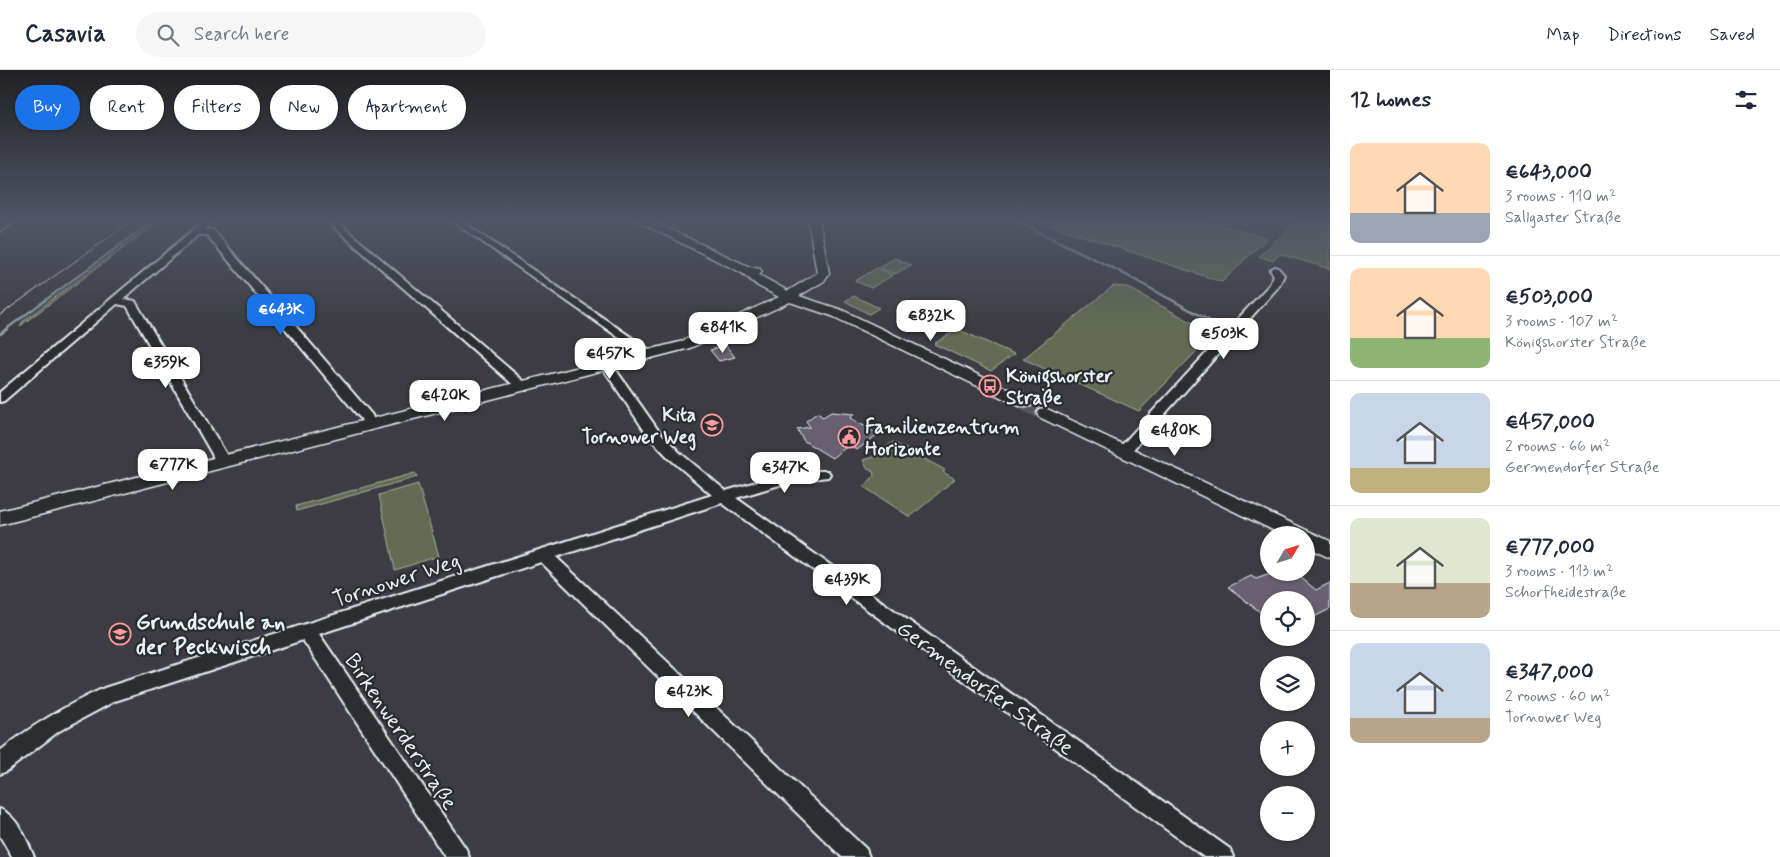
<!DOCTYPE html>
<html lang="en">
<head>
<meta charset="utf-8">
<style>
  :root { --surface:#fff; --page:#f6f6f7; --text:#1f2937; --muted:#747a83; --line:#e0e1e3; --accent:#1a73e8 }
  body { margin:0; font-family:Mynerve,sans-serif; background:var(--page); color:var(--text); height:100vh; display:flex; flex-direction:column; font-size:19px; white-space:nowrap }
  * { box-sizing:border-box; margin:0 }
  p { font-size:16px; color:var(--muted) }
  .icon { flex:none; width:28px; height:28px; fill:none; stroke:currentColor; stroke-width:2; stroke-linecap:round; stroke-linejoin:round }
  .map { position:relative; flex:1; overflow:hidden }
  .sheet { display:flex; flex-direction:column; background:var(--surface); width:450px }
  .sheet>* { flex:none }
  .hud { position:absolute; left:15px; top:15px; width:475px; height:45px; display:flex; gap:10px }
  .needle { width:32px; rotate:52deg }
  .tools { position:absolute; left:1260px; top:456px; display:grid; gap:10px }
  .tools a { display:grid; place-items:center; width:55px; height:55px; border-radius:50%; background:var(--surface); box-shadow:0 1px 4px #0004; font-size:25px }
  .price { position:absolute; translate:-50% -42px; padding:0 11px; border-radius:10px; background:#fff; color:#222; font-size:16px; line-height:32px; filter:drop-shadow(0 1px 2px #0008) }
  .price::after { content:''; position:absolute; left:50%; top:30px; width:15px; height:11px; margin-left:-8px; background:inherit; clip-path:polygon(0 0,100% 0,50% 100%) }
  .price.active { background:var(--accent); color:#fff }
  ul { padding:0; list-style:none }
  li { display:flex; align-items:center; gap:15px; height:125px; padding:0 20px }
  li+li { border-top:1px solid var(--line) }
  li span { display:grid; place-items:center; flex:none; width:140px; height:100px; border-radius:10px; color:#555 }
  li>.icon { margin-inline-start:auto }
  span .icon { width:60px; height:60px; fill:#fffc; stroke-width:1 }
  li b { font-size:21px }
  h2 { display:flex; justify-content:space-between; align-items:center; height:60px; padding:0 20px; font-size:21px }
  .chip { padding:0 18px; border-radius:22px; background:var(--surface); box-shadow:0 1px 4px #0004; font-size:18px; line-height:45px }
  .chip.active { background:var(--accent); color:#fff }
  header { display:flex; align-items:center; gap:30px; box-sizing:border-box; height:70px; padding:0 25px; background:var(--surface); border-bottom:1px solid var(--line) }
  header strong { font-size:24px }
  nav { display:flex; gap:28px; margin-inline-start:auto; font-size:18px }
  .search { width:350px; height:45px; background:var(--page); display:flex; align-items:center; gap:12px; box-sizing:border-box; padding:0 18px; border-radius:28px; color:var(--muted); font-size:19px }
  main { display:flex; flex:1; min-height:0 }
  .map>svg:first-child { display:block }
</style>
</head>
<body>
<header>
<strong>Casavia</strong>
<div class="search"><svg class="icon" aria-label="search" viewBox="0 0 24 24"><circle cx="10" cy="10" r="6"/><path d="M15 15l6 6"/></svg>Search here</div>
<nav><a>Map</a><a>Directions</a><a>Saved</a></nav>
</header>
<main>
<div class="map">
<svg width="1330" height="787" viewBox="0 0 1330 787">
  <rect width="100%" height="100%" fill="#3c3c42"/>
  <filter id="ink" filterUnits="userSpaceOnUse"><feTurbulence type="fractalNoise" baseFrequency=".02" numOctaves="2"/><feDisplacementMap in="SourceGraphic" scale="10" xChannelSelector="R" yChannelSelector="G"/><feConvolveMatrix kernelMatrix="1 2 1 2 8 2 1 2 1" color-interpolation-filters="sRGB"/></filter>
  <g filter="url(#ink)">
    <!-- green -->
    <path fill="#646c52" stroke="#a6aea5" d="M158 150H161L20 256 23 251Z
      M1035 150H1203L1267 168 1222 212Z
      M1299 150H1330V199L1280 184 1273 191 1259 186Z
      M895 188 911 195 895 204 879 197Z
      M877 198 893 205 871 218 855 211Z
      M1113 216 1127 217 1213 264 1139 341 1023 289Z
      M854 226 879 238 869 244 845 231Z
      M957 259 1014 284 991 301 934 274Z
      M893 372 945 400 943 402 955 409 910 447 864 417 874 406 873 401 867 398 863 390 873 387Z
      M415 403 417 407 297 441 296 436Z
      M418 414 439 486 395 500 379 425Z"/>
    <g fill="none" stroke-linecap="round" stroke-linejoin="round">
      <!-- stream-far1 -->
      <path stroke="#8a9ea6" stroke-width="2.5" d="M1014 150 1115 199 1214 253
        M5 260 154 150"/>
      <!-- stream -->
      <path stroke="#8a9ea6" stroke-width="3" d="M0 264 7 259"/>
    </g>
    <!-- building -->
    <path fill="#676071" stroke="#e8f1f8" d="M726 276 735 287 719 291 710 280Z
      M831 342 854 344 850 348 878 364 857 380 849 375 832 388 804 371 797 359 810 357 806 351 817 343 823 347Z
      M1276 502H1294L1316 520 1330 513V539L1306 551V530H1269V549L1228 517 1251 506 1256 509Z"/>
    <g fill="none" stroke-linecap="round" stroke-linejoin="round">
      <!-- major-tunnel -->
      <path stroke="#56575d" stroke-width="16" stroke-dasharray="16 8" stroke-linecap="butt" d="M1025 333 1045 343"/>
      <!-- minor casing -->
      <g stroke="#e8f1f8" stroke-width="4">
        <path id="minor" d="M9 150H19L0 161V154Z
          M205 150H214L204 159 213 160 372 345 375 355 374 358H364L361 349 207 165H198L123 229 135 231 136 233 226 384 228 392 226 395H216L212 384 127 236 117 234 4 331 0 332V322Z
          M326 150H335L527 314 529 317 527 320H519Z
          M451 150H460L657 285 651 288 647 287Z
          M1275 197 1278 198 1284 205 1278 217 1129 384H1119L1117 381 1119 378 1270 214 1274 205 1270 200Z
          M607 291 611 293 658 360 679 382 726 421 793 401H828L830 404 828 407 793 411 736 428 1230 779 1233 787H1204L722 433 556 487 866 779 869 787H842L541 492 319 564 466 779 469 787H445L303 570 115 631 59 661 7 701 0 704V681C32 655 67 635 104 618L712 425 669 388 648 366 601 295Z
          M0 739C18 747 27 770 34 787H12L0 766Z"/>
      </g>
      <!-- major casing -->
      <g stroke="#e8f1f8" stroke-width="3">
        <path id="major" d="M635 150H649L750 197 760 199 762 202 759 205 788 221 817 203 808 150H819L829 203 824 211 799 226 842 240 1031 330 1033 333 1031 336H1019L832 246 790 232 690 278 0 455V441L680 272 779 227 758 216 742 203Z
          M1045 338 1330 471V488L1306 477V465H1283L1039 347 1037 343 1039 339Z"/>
      </g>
      <!-- minor -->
      <use href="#minor" fill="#2a2d2e" fill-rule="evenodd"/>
      <!-- major -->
      <use href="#major" fill="#2a2d2e" fill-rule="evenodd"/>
      <!-- tram -->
      <path stroke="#e8f1f8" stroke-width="1" d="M0 245 133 150"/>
    </g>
  </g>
  <!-- sky -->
  <linearGradient id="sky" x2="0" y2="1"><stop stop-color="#212124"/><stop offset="0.58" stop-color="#505665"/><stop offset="1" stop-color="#505665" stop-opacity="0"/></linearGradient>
  <rect width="1330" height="260" fill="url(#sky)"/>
  <!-- icons -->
  <defs>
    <g id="bus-ring" transform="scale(1.125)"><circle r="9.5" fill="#2a2d2e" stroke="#ff9aa2" stroke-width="1.5"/><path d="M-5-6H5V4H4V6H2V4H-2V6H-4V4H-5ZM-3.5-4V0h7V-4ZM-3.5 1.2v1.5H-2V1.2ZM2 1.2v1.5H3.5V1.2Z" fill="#ff9aa2"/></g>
    <g id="school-ring" transform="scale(1.125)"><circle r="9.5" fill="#2a2d2e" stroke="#ff9aa2" stroke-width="1.5"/><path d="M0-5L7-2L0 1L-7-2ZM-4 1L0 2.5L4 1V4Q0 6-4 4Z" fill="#ff9aa2"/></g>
    <g id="civic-ring" transform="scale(1.125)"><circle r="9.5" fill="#2a2d2e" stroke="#ff9aa2" stroke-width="1.5"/><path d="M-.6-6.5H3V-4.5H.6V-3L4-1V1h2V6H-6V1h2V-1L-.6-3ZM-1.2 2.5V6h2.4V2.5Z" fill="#ff9aa2"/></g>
  </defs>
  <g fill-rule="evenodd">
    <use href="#bus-ring" x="990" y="316"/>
    <use href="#school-ring" x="712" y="355"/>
    <use href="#civic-ring" x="849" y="367"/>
    <use href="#school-ring" x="120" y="564"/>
  </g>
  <g text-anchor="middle" stroke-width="4.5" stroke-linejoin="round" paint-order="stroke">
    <!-- poi labels -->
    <g font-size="19" font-weight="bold" fill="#e8f1f8" stroke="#2a2d2e" text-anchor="start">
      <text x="1006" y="312">Königshorster<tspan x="1006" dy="22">Straße</tspan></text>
      <text x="696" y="351" text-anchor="end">Kita<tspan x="696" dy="22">Tornower Weg</tspan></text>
      <text x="865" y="363">Familienzentrum<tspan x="865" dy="22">Horizonte</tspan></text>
    </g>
    <!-- near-street labels -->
    <g font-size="22" fill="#e8f1f8" stroke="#2a2d2e">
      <text transform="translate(396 509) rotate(-18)" y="8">Tornower Weg</text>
      <text transform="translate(986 617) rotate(36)" y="8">Germendorfer Straße</text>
      <text transform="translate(402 661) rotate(56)" y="8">Birkenwerderstraße</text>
    </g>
    <!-- near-poi labels -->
    <g font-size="22" font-weight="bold" fill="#e8f1f8" stroke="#2a2d2e" text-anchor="start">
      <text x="136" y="559">Grundschule an<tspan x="136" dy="25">der Peckwisch</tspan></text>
    </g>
  </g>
</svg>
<div class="tools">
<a><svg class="needle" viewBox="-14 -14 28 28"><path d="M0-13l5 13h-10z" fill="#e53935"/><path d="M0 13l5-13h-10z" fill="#747a83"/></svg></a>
<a><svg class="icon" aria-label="locate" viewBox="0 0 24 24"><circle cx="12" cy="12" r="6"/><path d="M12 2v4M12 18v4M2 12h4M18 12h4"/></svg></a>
<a><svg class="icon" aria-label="layers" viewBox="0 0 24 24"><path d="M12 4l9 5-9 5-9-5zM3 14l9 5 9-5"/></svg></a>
<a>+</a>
<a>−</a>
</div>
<b class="price active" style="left:281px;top:266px">€643K</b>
<b class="price" style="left:931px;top:272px">€832K</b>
<b class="price" style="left:723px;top:284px">€841K</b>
<b class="price" style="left:1224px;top:290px">€503K</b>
<b class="price" style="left:610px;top:310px">€457K</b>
<b class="price" style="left:166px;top:319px">€359K</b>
<b class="price" style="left:445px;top:352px">€420K</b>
<b class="price" style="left:1175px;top:387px">€480K</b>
<b class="price" style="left:173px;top:421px">€777K</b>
<b class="price" style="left:785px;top:424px">€347K</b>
<b class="price" style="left:847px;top:536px">€439K</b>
<b class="price" style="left:689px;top:648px">€423K</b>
<div class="hud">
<a class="chip active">Buy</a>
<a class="chip">Rent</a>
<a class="chip">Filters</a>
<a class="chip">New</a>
<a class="chip">Apartment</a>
</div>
</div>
<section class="sheet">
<h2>12 homes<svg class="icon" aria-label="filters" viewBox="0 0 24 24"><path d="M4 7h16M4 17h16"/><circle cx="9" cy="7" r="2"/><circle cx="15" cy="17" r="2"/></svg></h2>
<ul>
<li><span style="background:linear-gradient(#ffd9b3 70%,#9aa5b1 0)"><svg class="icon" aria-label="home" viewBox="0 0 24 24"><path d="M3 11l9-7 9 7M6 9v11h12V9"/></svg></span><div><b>€643,000</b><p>3 rooms · 110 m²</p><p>Sallgaster Straße</p></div></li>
<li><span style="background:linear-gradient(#ffd9b3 70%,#8fb573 0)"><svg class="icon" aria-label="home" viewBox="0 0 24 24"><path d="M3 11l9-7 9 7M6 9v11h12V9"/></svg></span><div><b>€503,000</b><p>3 rooms · 107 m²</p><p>Königshorster Straße</p></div></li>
<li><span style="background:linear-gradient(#c9d6e8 75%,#c2b280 0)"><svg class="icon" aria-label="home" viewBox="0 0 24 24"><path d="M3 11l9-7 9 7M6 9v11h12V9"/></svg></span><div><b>€457,000</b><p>2 rooms · 66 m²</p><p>Germendorfer Straße</p></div></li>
<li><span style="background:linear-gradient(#dfe7d0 65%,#b9a48a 0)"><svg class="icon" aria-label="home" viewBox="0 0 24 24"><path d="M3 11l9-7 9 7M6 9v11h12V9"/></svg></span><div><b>€777,000</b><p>3 rooms · 113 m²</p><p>Schorfheidestraße</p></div></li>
<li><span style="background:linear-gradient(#c9d6e8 75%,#b9a48a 0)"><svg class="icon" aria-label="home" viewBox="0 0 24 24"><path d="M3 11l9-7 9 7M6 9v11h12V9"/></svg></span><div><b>€347,000</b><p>2 rooms · 60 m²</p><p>Tornower Weg</p></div></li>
</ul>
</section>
</main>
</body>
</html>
